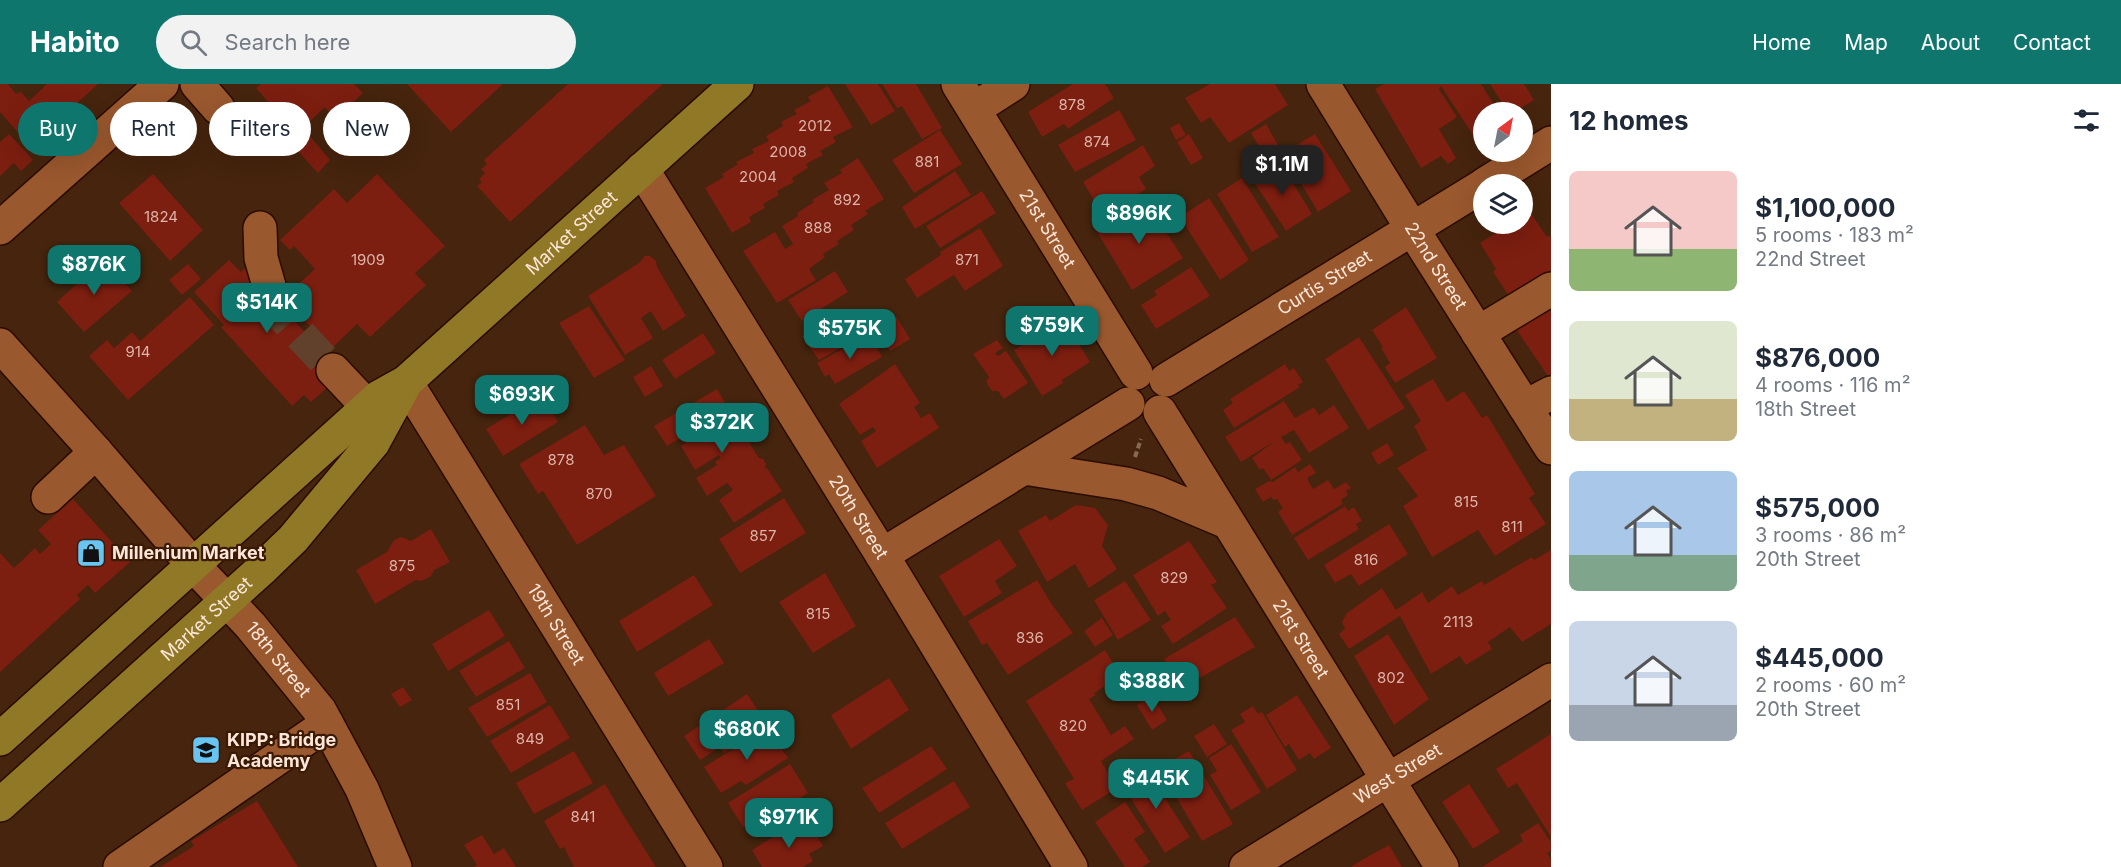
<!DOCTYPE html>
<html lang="en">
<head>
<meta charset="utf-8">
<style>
  :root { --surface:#fff; --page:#f2f2f3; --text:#1f2937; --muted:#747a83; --accent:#0f766e }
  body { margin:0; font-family:Inter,sans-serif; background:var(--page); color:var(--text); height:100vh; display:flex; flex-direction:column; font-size:22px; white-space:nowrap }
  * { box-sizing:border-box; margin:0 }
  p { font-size:20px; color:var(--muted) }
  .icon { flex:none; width:33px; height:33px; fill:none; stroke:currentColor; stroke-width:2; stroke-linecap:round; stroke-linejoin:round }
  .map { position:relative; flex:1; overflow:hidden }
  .panel { display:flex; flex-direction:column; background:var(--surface); width:570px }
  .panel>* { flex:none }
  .guide { position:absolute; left:18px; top:18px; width:570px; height:54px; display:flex; gap:12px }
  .needle { width:39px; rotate:32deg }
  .buttons { position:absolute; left:1473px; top:18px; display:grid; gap:12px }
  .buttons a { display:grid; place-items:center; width:60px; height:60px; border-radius:50%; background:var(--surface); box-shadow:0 6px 24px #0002; font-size:30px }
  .price { position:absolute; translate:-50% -51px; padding:0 14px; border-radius:12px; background:var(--accent); color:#fff; font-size:20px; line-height:39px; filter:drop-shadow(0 2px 3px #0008) }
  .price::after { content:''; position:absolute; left:50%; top:36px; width:18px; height:14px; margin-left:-9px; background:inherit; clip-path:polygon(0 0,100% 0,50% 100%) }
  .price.current { background:#222; color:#fff }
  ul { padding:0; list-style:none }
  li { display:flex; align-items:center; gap:18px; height:150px; padding:0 18px }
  li span { display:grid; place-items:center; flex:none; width:168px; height:120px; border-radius:9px; color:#555 }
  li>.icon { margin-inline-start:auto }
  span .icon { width:72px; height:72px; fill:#fffc; stroke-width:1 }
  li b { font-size:26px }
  h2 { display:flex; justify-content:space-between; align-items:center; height:72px; padding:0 18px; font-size:26px }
  .chip { padding:0 21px; border-radius:27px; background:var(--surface); box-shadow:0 6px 24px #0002; font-size:21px; line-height:54px }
  .chip.current { background:var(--accent); color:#fff }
  header { display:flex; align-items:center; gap:36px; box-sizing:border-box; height:84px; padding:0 30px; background:var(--accent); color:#fff }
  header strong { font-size:28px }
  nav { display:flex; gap:33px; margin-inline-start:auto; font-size:21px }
  .search { width:420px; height:54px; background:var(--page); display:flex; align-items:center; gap:15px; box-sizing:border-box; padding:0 21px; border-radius:33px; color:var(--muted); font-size:22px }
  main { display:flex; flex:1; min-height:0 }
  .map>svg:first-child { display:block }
</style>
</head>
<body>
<header>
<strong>Habito</strong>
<div class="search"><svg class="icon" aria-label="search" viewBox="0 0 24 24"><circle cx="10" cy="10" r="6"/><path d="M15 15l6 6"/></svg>Search here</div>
<nav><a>Home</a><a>Map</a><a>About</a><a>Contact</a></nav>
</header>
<main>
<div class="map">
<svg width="1551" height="783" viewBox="0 0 1551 783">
  <rect width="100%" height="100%" fill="#46240d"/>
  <!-- building -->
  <path fill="#7c1e10" d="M0 0H8L16 10 21 8 29 17 47 0H98L52 42 33 21 28 25 36 33 31 37 36 43 23 54 0 28Z
    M261 0H354L363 9 335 35 325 23 303 44 330 76 318 89 286 54 293 46 256 4Z
    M407 0H503L451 48Z
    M568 0H663L510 138 477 102 482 98 479 95 485 89 481 85 487 80 484 76Z
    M845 0H878L895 27 871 41Z
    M882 0H916L942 44 922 55 902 22 897 24Z
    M1073 0H1105L1114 14 1068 45 1064 40 1042 53 1028 28Z
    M1210 0H1275L1288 21 1229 59 1210 33 1201 39 1185 14Z
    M1384 0H1481L1499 28H1484V48L1475 54 1441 2 1439 5 1457 33 1439 45 1456 74 1448 80 1441 72 1421 84 1375 5Z
    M1490 0H1524L1534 16 1514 28H1508Z
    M828 2 853 43 833 53 836 58 820 67 823 71 806 80 808 84 792 94 794 98 777 107 779 111 763 120 765 124 749 133 751 138 732 149 705 104 724 93 722 90 738 80 736 78 754 69 752 65 769 57 766 52 783 42 781 38 797 30 794 26 811 17 808 13Z
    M1119 26 1136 56 1075 88 1058 61Z
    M1179 39 1186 51 1176 56 1170 44Z
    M1266 40 1278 61 1263 69 1251 49Z
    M940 46 962 80 914 109 892 76Z
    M9 50 33 76 21 87 14 79 0 92V58Z
    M1189 50 1203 74 1191 81 1177 58Z
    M1315 50 1351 107 1318 128 1283 69Z
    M1143 61 1155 82 1139 93 1146 105 1103 131 1083 98Z
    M858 74 884 115 865 127 868 130 851 141 854 146 837 157 839 160 823 170 825 173 809 185 816 196 777 219 743 167 775 148 785 165 793 160 782 142 798 132 797 129 814 118 812 116 829 106 824 99 842 89 840 86Z
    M1280 78 1312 130 1286 147 1252 95Z
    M955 87 971 111 915 145 902 123Z
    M153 90 203 146 170 177 119 119Z
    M377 90 445 162 415 189 426 201 370 253 357 240 331 265 292 223 299 216 291 207 315 185 294 162 290 166 280 156 334 105 347 119Z
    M1242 94 1279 153 1252 168 1217 110Z
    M982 107 996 129 940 164 926 142Z
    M1209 114 1249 176 1220 196 1180 133Z
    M1145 116 1183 174 1132 206 1096 146Z
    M1529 127 1547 153 1549 151 1551 155V188L1509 212 1493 188 1496 185 1480 159 1510 140H1522V132Z
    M980 144 1003 182 965 207 954 191 917 214 905 195 941 171 940 168Z
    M645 172H650L656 177 657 183 686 232 663 247 651 227 641 234 653 254 625 271 588 212 639 179Z
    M103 176 132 207 84 248 57 218Z
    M229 176 241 188 246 183 336 283 330 301 311 318 304 311 292 322 221 243 224 241 194 208Z
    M188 180 201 195 182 211 169 196Z
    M1191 183 1210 212 1156 245 1141 221 1157 211 1154 207Z
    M835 187 848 208 802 237 788 216Z
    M190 213 214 241 128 316 89 272 107 256 114 264 132 248 140 257Z
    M589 222 625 276 594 294 559 239Z
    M1406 223 1437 274 1395 299 1385 283 1390 279 1381 264 1383 263 1372 246Z
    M1551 223V294L1550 295 1516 245Z
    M847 225 863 251 819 276 802 252Z
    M896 232 910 255 890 267 884 256 890 253 883 240Z
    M1064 236 1090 278 1062 296 1063 299 1042 312 1014 266Z
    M703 249 716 269 675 295 662 276Z
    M870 252 882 273 835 300 829 290 825 293 817 279 842 265 844 267Z
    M1359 253 1405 324 1368 346 1325 275Z
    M997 256 1003 264 995 269 998 272 1006 267 1028 299 1004 315 998 307H992L986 298 989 293 973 270Z
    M895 280 920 319 914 323 921 334 930 329 939 344 877 384 861 357 876 347 873 343 860 351 839 320Z
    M1285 280 1289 287 1294 284 1303 298 1298 301 1300 303 1234 344 1223 326 1233 319 1230 315Z
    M651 282 663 302 645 313 633 293Z
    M1433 295 1447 318 1464 307 1482 334 1487 331 1535 410 1529 414 1546 440 1495 472 1478 446 1432 473 1403 422 1418 412 1397 384 1427 366 1414 342 1421 337 1405 311Z
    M717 305 732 331 735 329 751 354 748 357 759 374 763 375 766 380 765 385 767 384 782 407 734 439 719 416 733 406 727 399 707 412 696 394 717 381 715 378 721 374 719 371 695 386 681 362 694 353 691 348 667 362 654 342Z
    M542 311 558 338 503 372 486 345Z
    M1284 317 1295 334 1314 323 1319 331 1334 321 1349 344 1309 369 1294 346 1281 353 1286 360 1290 358 1302 376 1271 396 1263 384 1260 386 1252 374 1275 357 1241 378 1225 353Z
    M585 341 604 371 624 361 656 412 577 461 543 407 538 410 519 380Z
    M1387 359 1394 371 1378 381 1371 369Z
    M1310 380 1316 389 1307 394 1313 405 1328 396 1334 405 1346 398 1351 404 1346 407 1348 411 1341 416 1343 420 1292 451 1278 428 1283 424 1277 415 1273 416 1271 413 1263 418 1255 405 1269 397 1273 398 1295 383 1298 388Z
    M784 414 806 449 740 489 719 455Z
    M73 415 130 478 95 509 88 501 77 511 80 515 0 588V469L14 484 35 464 40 470 51 460 38 446Z
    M1076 421 1095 424 1108 441 1102 462 1117 485 1089 504 1075 480 1047 498 1018 447 1046 431 1050 437Z
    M1345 422 1348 427 1354 423 1362 437 1356 440 1359 445 1308 476 1294 454Z
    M1389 440 1408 470 1359 502 1351 490 1335 499 1324 481Z
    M431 445 450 478 434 486 431 492 422 497 416 496 375 520 356 486 387 468 394 456 401 453 411 457Z
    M999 455 1017 482 995 497 1002 509 964 533 939 492Z
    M1189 457 1217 498 1211 501 1227 524 1173 560 1161 542 1171 536 1165 527 1158 532 1133 491Z
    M1551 466V540L1522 558 1510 543 1488 558 1492 565 1466 581 1460 572 1431 590 1400 532 1349 565 1339 550 1345 545 1342 538 1347 529 1382 504 1396 526 1422 508 1428 519 1452 502 1458 511 1482 497 1484 501 1532 473 1534 476Z
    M825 489 856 542 813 569 779 518Z
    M694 491 713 521 637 568 619 537Z
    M1037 496 1051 519 1073 549 1008 591 987 559 982 561 968 537Z
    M1125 497 1151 536 1118 556 1094 516Z
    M489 526 505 552 448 587 432 560Z
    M1235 533 1255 563 1196 596 1191 588 1177 596 1164 575Z
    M1102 534 1113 551 1095 563 1084 547Z
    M1388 550 1429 615 1394 641 1354 572Z
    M709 555 724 579 668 612 654 589Z
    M509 557 525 584 476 613 459 587Z
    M1105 566 1121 592 1094 609 1096 611 1089 615 1111 651 1125 642 1134 655 1101 677 1117 704 1082 726 1065 699 1074 695 1026 617Z
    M530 589 547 618 487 653 468 624Z
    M889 594 909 626 851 665 831 631Z
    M403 603 412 616 400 623 391 610Z
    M747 610 767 640 724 669 720 663 700 676 684 652Z
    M1297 611 1331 664 1314 675 1310 669 1299 676 1289 660 1285 663 1266 631Z
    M1152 612 1167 636 1152 646 1137 621Z
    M550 621 570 654 511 689 490 657Z
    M1253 622 1258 630 1262 628 1297 686 1267 705 1231 646 1245 638 1240 630Z
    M1214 640 1227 660 1207 673 1194 652Z
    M767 644 788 674 746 701 741 697 721 709 704 683Z
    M1551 650V753L1517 699 1508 704 1496 685Z
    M1231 660 1261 708 1231 726 1210 691 1217 687 1209 674Z
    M931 662 947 685 879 729 862 704Z
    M574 667 593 699 534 730 516 699Z
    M1189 667 1233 740 1202 757 1159 684Z
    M790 680 808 709 767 734 764 730 743 743 728 719Z
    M1150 685 1153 690 1156 689 1167 707 1162 710 1190 753 1165 769 1123 702Z
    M954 697 970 723 902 765 885 739Z
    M605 700 622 729 656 783H574L564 763 560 765 544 737Z
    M1469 700 1500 748 1473 765 1442 718Z
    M257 717 298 783H160L194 762 191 757Z
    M1125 718 1145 748 1134 755 1150 778 1142 783H1125L1095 738Z
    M1538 739 1551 758V767L1547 769 1551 775V783H1482L1523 757 1520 751Z
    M810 741 823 762 809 770 813 777 803 783H762L752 766 791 742 796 750Z
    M482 751 494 770 504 764 516 783H473L477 781 464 761Z
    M1389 761 1402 783H1351L1360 777Z"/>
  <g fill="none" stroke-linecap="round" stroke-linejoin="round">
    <!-- minor-tunnel -->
    <path stroke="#62412c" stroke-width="33" stroke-dasharray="33 16" stroke-linecap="butt" d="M272 212 277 226 333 286"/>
    <!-- minor casing -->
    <g stroke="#2b0b00" stroke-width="36">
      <g id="minor">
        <path d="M197 0 218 24"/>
        <path id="s1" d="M958 0 1136 289"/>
        <path id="s2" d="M1323 0 1413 146 1551 364"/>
        <path d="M974 25 1013 0"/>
        <path id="s3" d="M642 85 882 471 1071 783"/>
        <path d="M1485 100 1551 59"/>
        <path d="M0 144 162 0"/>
        <path d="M260 144 261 174 272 212"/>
        <path d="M1478 249 1551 205"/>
        <path id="s4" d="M0 261 96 368 194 482 250 541 320 627 362 705 395 783"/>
        <path d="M333 286 368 323"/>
        <path id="s5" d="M1166 296 1484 101"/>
        <path id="s6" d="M406 298 706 783"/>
        <path d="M1525 323 1551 309"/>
        <path id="s7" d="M1160 328 1442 783"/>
        <path d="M1024 384 1126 400 1158 409 1227 438"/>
        <path d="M48 413 96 368"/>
        <path d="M882 471 1128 320"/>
        <path d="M120 783 327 640"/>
        <path id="s8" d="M1246 783 1551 596"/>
      </g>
    </g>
    <!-- major casing -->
    <g stroke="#2b0b00" stroke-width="36">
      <g id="major">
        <path id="s9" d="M0 655 379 313 406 298 737 0"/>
        <path id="s10" d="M0 721 263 484 293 455 373 359 404 302"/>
      </g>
    </g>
    <!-- path -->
    <path stroke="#876955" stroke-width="4" stroke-dasharray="6 3" stroke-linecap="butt" d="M1135 373 1141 355"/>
    <!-- minor -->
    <use href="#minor" stroke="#9a582e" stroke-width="33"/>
    <!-- major -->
    <use href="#major" stroke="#907827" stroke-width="33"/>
  </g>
  <!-- icons -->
  <defs>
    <g id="shop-square" transform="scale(1.5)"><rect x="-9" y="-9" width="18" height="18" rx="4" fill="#68c4f0" stroke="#3b1a04"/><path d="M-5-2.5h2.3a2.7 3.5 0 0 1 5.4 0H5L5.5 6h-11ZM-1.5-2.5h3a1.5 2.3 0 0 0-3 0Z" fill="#111"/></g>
    <g id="school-square" transform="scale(1.5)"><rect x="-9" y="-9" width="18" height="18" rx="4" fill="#68c4f0" stroke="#3b1a04"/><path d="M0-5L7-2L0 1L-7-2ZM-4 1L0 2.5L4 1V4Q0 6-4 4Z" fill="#111"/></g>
  </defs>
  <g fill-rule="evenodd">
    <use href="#shop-square" x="91" y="469"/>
    <use href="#school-square" x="206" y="666"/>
  </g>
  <g text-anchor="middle" stroke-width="4.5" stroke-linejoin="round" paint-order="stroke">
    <!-- number labels -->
    <g font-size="15" fill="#deb5a8">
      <text x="1072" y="26">878</text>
      <text x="815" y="47">2012</text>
      <text x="1097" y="63">874</text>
      <text x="788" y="73">2008</text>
      <text x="927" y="83">881</text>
      <text x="758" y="98">2004</text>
      <text x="847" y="121">892</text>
      <text x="161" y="138">1824</text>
      <text x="818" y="149">888</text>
      <text x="368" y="181">1909</text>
      <text x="967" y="181">871</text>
      <text x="138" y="273">914</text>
      <text x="561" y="381">878</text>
      <text x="599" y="415">870</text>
      <text x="1466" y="423">815</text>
      <text x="1512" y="448">811</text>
      <text x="763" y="457">857</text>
      <text x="1366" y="481">816</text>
      <text x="402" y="487">875</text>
      <text x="1174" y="499">829</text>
      <text x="818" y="535">815</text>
      <text x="1458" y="543">2113</text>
      <text x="1030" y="559">836</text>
      <text x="1391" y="599">802</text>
      <text x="508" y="626">851</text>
      <text x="1073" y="647">820</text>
      <text x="530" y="660">849</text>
      <text x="583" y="738">841</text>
    </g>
    <!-- street labels -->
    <g font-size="18" fill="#fee7da" stroke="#3b1a04">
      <text dy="6" stroke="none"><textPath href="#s1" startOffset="170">21st Street</textPath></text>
      <text dy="6" stroke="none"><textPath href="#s9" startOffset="764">Market Street</textPath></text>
      <text dy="6" stroke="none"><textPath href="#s2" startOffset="214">22nd Street</textPath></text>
      <text dy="6" stroke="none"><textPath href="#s5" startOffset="186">Curtis Street</textPath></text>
      <text dy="6" stroke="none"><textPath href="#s3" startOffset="410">20th Street</textPath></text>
      <text dy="6" stroke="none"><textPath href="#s10" startOffset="278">Market Street</textPath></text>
      <text dy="6" stroke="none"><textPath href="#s6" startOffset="285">19th Street</textPath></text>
      <text dy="6" stroke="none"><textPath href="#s7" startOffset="267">21st Street</textPath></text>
      <text dy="6" stroke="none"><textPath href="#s4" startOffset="420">18th Street</textPath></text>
      <text dy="6" stroke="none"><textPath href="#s8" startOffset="178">West Street</textPath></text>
    </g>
    <!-- poi labels -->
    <g font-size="18" font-weight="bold" fill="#fee7da" stroke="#3b1a04" text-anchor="start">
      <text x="112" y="475">Millenium Market</text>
      <text x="227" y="662">KIPP: Bridge<tspan x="227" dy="21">Academy</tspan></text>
    </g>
  </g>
</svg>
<div class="buttons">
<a><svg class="needle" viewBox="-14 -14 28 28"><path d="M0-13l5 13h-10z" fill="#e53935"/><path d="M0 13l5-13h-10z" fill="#747a83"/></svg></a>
<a><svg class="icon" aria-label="layers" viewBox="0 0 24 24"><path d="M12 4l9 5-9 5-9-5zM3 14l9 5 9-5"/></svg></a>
</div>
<b class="price current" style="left:1282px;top:112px">$1.1M</b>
<b class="price" style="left:1139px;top:161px">$896K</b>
<b class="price" style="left:94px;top:212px">$876K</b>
<b class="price" style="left:267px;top:250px">$514K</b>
<b class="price" style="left:1052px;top:273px">$759K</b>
<b class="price" style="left:850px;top:276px">$575K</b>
<b class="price" style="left:522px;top:342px">$693K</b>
<b class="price" style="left:722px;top:370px">$372K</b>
<b class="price" style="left:1152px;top:629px">$388K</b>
<b class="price" style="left:747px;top:677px">$680K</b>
<b class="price" style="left:1156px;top:726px">$445K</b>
<b class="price" style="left:789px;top:765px">$971K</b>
<div class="guide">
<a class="chip current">Buy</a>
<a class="chip">Rent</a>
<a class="chip">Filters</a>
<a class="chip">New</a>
</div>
</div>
<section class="panel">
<h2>12 homes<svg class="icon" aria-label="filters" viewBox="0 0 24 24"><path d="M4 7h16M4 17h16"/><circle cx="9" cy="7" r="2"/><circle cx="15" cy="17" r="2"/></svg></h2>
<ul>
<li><span style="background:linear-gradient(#f6c9c9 65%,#8fb573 0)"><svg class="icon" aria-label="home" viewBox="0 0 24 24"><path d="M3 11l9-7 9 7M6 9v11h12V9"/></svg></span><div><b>$1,100,000</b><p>5 rooms · 183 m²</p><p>22nd Street</p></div></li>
<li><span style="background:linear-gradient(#dfe7d0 65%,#c2b280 0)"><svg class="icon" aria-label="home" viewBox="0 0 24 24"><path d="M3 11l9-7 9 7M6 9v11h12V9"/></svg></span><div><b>$876,000</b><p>4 rooms · 116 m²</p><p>18th Street</p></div></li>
<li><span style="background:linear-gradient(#a9c7e8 70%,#7fa58c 0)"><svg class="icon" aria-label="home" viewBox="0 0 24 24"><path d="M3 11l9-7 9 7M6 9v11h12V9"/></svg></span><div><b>$575,000</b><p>3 rooms · 86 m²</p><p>20th Street</p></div></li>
<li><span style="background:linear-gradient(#c9d6e8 70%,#9aa5b1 0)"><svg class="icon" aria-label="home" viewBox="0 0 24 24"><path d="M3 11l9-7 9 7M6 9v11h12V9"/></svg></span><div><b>$445,000</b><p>2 rooms · 60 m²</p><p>20th Street</p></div></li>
</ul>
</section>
</main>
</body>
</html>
